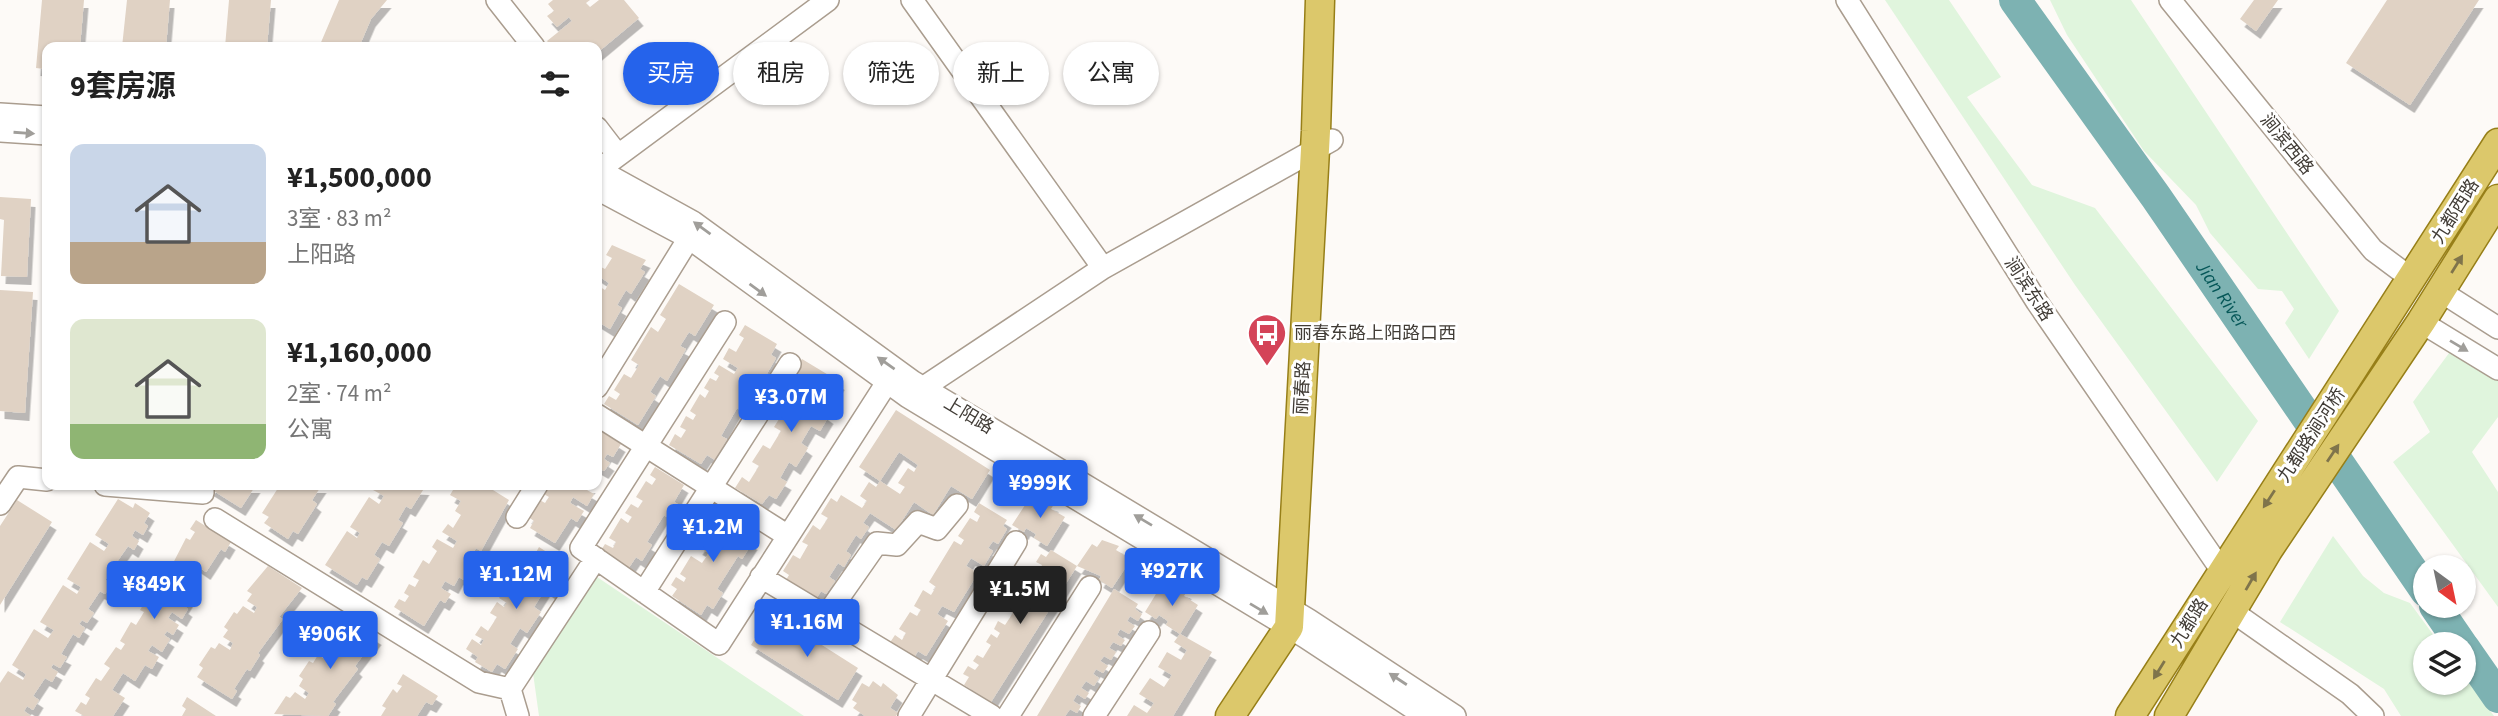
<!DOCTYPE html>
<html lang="zh">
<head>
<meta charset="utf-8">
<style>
  :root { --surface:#fff; --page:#f2f2f2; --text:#222; --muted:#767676; --accent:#2563eb }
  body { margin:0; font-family:"Source Sans 3","Noto Sans SC",sans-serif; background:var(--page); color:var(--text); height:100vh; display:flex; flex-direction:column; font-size:26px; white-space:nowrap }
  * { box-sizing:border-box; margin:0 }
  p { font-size:23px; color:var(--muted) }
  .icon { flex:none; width:38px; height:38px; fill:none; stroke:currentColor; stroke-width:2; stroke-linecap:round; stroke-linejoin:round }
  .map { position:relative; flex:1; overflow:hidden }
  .drawer { position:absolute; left:42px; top:42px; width:560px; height:448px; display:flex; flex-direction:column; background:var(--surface); border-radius:14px; box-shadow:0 2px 5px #0004 }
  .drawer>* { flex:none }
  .top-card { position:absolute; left:623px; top:42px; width:665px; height:63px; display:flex; gap:14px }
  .needle { width:46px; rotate:147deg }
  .buttons { position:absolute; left:2413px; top:555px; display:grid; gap:14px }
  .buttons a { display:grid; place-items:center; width:63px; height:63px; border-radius:50%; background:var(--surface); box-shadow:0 2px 5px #0004; font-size:35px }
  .price { position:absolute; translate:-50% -60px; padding:0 16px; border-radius:7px; background:var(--accent); color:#fff; font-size:23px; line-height:46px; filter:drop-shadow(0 2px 4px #0008) }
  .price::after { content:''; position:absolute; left:50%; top:42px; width:21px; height:16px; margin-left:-10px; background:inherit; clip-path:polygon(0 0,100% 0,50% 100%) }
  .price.active { background:#222; color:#fff }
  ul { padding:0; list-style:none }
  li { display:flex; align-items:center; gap:21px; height:175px; padding:0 28px }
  li span { display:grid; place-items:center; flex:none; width:196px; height:140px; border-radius:14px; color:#555 }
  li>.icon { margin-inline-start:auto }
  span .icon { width:84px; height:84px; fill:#fffc; stroke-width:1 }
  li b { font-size:30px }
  h2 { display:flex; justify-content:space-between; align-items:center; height:84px; padding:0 28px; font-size:30px }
  .pill { padding:0 24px; border-radius:32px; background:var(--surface); box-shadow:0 2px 5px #0004; font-size:24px; line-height:63px }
  .pill.active { background:var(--accent); color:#fff }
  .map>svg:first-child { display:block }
</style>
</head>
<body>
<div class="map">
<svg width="2498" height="716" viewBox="0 0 2498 716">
  <defs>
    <filter id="shadow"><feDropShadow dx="4.5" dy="8" stdDeviation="0" flood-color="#0004"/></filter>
  </defs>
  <rect width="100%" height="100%" fill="#fdfaf7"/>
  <!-- green -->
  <path fill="#e0f5dd" d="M1885 0H1949L2001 77 1967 97 2032 185 2095 208 2258 421 2217 482 2075 285Z
    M2050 0H2131L2339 311 2309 359 2285 323 2294 309 2282 291 2258 289 2210 233 2196 205 2144 151 2067 35Z
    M2452 349 2498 377V417L2472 452 2498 492V607L2393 462 2430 432 2413 402Z
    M2333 536 2363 576 2384 593 2410 603 2440 644H2426V682H2464V676L2494 716H2401L2384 689 2280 622Z
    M597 577 804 716H539L533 673Z"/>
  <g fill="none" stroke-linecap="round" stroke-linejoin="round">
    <!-- river -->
    <g stroke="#7db2b2" stroke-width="32">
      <path id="s1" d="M2015 0 2156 197 2426 591"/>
      <path d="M2435 606 2461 644"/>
      <path d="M2464 648 2498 697"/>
    </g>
  </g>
  <!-- building -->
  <path fill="#e0d2c4" filter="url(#shadow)" d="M42 0H84L80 47H47V78L42 77 44 69 36 68Z
    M127 0H170L166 47H122Z
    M229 0H271L267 47H225Z
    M339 0H387L371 19 359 47H319Z
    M553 0H590L586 3 590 7 599 0H624L639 18 597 53V47H552L547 41 572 21 569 17 557 27 547 16 554 11 548 4Z
    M2254 0H2278L2256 31 2240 19Z
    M2387 0H2479L2410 105 2346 63Z
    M0 197 31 199 27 277 1 276 4 220 0 219Z
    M612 245 646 260 640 269 645 272 631 294 626 290 617 305 622 308 610 329 597 321V285L605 290 609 283 597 275V269L599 266 605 269 612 258 606 255Z
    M679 284 714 305 695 336 689 332 680 346 686 349 667 381 660 376 650 392 656 396 638 425 604 404 609 396 616 400 620 394 614 390 624 374 631 378 639 365 631 360 651 327 658 332 666 319 660 315Z
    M0 290 33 292 25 413 0 411Z
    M745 325 777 344 771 355 776 358 765 377 758 373 748 390 755 394 744 412 737 408 721 436 727 439 715 460 707 455 701 464 669 445 675 434 681 438 686 430 680 427 686 416 693 420 696 415 690 411 700 394 705 398 709 391 704 388 710 378 716 381 719 376 714 373 719 365 734 374 738 368 723 359 729 348 736 352 744 338 739 335Z
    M802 359 840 382 822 411 829 416 820 431 811 426 801 443 808 448 796 467 789 462 780 478 787 482 776 499 769 495 762 504 735 488 742 477 749 482 759 466 752 462 763 445 770 449 781 431 774 427 786 408 793 413 800 403 793 399 803 383 792 376Z
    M896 410 990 470 972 499 951 486 933 515 914 502 896 530 870 513 863 523 869 527 861 539 856 535 846 551 851 555 844 567 838 563 829 577 835 581 826 594 821 591 816 599 786 580 789 575 783 571 793 555 800 559 808 545 802 542 813 525 820 530 828 518 821 514 831 498 837 502 841 495 862 508 867 501 860 496 869 482 876 487 880 481 900 494 905 487 898 483 908 468 914 472 918 465 899 452 880 481 859 467Z
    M597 429 621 444 613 457 607 454 604 459 610 463 604 471 597 467Z
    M655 467 684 485 674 502 679 505 670 519 664 515 647 542 652 545 642 561 636 557 628 569 600 552 605 544 613 548 616 542 609 538 621 518 628 523 632 517 625 513 631 504 638 508 643 501 636 497 646 481 652 485 656 479 650 475Z
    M211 485H256L241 508 209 488Z
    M280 485H322L312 500 317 504 298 534 293 531 288 539 264 523 269 517 262 513Z
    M376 485 425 487 411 509 406 506 398 520 403 523 389 546 382 542 374 555 380 559 367 580 362 577 357 585 325 565 347 531 357 538 360 533 350 527 369 497 379 504 384 496 373 490Z
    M456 485H485L509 500 481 551 476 548 467 563 472 567 464 580 459 577 454 586 445 581 441 588 451 594 445 603 440 600 424 626 394 607 399 599 405 602 409 596 404 593 409 584 415 587 419 580 413 577 423 560 429 564 437 551 432 547 437 539 453 548 457 541 442 532 448 524 453 528 461 515 455 511 461 501 450 495Z
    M548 485H591L587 490 594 494 587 506 573 497 570 503 584 511 577 522 571 518 555 543 530 528 534 521 527 516 538 499 545 503 549 497 542 493Z
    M1037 498 1054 504 1051 509 1065 517 1047 546 1034 538 1036 534 1026 528 1024 532 1012 525 1027 502 1033 506Z
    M118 499 133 508 135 503 150 513 144 523 148 526 143 535 135 530 132 536 139 541 134 550 128 546 114 566 121 570 115 579 109 575 105 580 112 584 105 594 100 591 88 609 94 613 87 623 82 620 79 624 85 628 79 638 73 634 61 654 67 657 60 668 53 664 51 668 58 672 52 682 45 678 33 696 39 700 33 710 27 706 24 711 31 716H0V683L8 671 23 680 26 674 12 665 34 629 48 638 54 630 40 622 63 585 77 594 81 587 67 579 90 542 104 551 109 544 95 535Z
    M17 500 52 522 0 605V526Z
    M979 503 1007 520 1003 526 1007 529 998 544 993 541 988 548 993 551 984 566 971 558 966 566 978 573 954 612 942 606 937 614 948 621 926 656 918 651 913 659 889 644 895 635 902 640 906 633 899 629 910 612 917 616 921 610 914 606 923 590 931 595 936 587 929 582 954 541 961 545 964 540 958 536 970 518 977 522 980 516 974 512Z
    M729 513 754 529 748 539 753 542 742 559 738 556 717 589 723 593 713 609 707 605 701 615 672 596 677 589 671 585 676 577 684 582 686 578 680 574 691 556 702 563 709 553 698 547 709 530 716 534 720 529 712 524 717 517 724 521Z
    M196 520 231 542 225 552 221 549 206 572 193 563 183 578 196 587 184 606 188 609 182 619 172 612 168 618 179 625 173 635 167 631 164 635 170 639 162 652 152 645 148 651 159 657 152 669 145 665 135 681 123 673 112 690 125 698 113 716H84L75 711 81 702 86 705 90 698 85 695 96 678 101 681 110 668 104 664 116 647 121 650 125 644 120 641 131 622 136 625 144 612 140 610 151 592 155 594 160 587 155 584 166 567 170 569 186 538 190 540 195 532 190 529Z
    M1102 540 1119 546 1116 550 1131 559 1112 588 1099 580 1101 576 1077 566 1092 544 1097 547Z
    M539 547 562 562 554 575 562 580 553 593 546 588 534 607 541 612 527 633 520 628 510 644 518 649 505 669 497 664 492 672 475 662 478 657 466 649 472 639 481 645 484 640 475 635 481 626 488 631 497 617 490 613 497 602 504 607 507 603 499 598 506 588 512 592 521 579 514 574 519 566 526 570 529 565 522 561 528 551 534 556Z
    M1051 550 1077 566 991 702 964 685 969 677 963 674 968 666 975 670 979 665 973 661 977 655 983 658 991 645 986 642 991 634 997 638 1000 633 994 629 998 621 1005 625 1013 613 1006 609 1011 600 1018 604 1022 598 1016 594 1020 587 1027 591 1035 578 1028 574 1032 567 1039 571 1042 565 1036 562 1041 554 1046 557Z
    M268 566 302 588 279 617 283 619 258 653 260 655 250 671 247 669 234 689 237 691 232 699 197 677 203 668 199 665 211 647 215 649 219 643 230 650 233 643 223 637 228 630 224 627 234 612 237 614 243 606 254 613 257 607 247 601 252 594 247 591Z
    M1170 585 1187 591 1184 596 1198 605 1180 634 1166 625 1168 621 1159 615 1156 619 1145 612 1159 589 1165 593Z
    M1114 589 1138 604 1135 609 1142 614 1138 621 1130 616 1127 621 1135 626 1129 634 1120 629 1117 635 1125 640 1121 646 1113 642 1109 648 1116 652 1111 660 1104 656 1100 661 1108 666 1103 673 1096 669 1093 674 1099 678 1094 686 1086 681 1081 688 1089 693 1085 699 1077 694 1073 701 1081 706 1077 713 1070 709 1065 716H1037Z
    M343 615 377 637 355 666 358 669 333 702 336 704 328 716 274 714 286 696 290 698 295 692 305 699 309 693 299 686 303 679 299 676 309 661 313 663 318 655 329 662 332 656 322 650 327 643 323 641Z
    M781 619 858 668 838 700 751 645 759 632 769 638Z
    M1180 634 1212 652 1173 716H1127L1134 705 1147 713 1154 703 1139 694 1150 678 1164 687 1172 675 1158 667 1167 652 1181 660 1187 650 1174 642Z
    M403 674 438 696 432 705 426 702 417 716H381L386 708 382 706 393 689 397 693 402 686 397 684Z
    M873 681 881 687 883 683 898 695 890 708 898 713 896 716H865L853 708 857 703 852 700 862 683 869 687Z
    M187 697 216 716H182L186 709 182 706Z"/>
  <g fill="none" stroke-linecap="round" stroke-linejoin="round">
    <!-- minor casing -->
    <g stroke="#aa9d8f" stroke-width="24">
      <path id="minor" d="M497 0 534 47
        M912 0 1103 268
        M1847 0 2037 302 2222 571
        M2170 0 2373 250 2412 279
        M0 114 47 117
        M597 128 617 154
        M0 131 47 134
        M597 169 693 222 912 381 1309 620 1455 716
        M597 171 828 0
        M597 189 689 238 908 397 1305 637 1425 716
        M2440 291 2498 328
        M725 322 581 548 719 644 886 384
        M2421 322 2498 369
        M597 387 689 238
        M915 393 1103 268 1332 140
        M597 415 788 536
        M105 485 203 493V485
        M0 504 18 477 47 480
        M517 517 537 485
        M215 519 479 682 510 689
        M761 577 992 716
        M644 592 790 364
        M2233 612 2350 694 2373 716
        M826 616 877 543 897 545 918 522 937 529 957 505
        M518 716 510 689 596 558
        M909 716 1016 542
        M1008 716 1090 587
        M1094 716 1149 632"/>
    </g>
    <!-- major casing -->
    <g stroke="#977f18" stroke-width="31">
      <path id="major" d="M1230 716 1289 627 1316 131 1320 0
        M2130 716 2498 143
        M2169 716 2268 550 2421 322 2498 199"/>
    </g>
    <!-- minor -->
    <use href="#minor" stroke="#fff" stroke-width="21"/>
    <!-- major -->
    <use href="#major" stroke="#dcc86b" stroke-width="28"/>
  </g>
  <!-- one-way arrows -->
  <defs><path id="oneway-solid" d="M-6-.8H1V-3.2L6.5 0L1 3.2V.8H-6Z" transform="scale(1.75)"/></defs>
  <g fill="#a09e9a">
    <use href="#oneway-solid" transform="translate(24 133) rotate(4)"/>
    <use href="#oneway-solid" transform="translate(702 228) rotate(-144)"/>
    <use href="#oneway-solid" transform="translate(758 290) rotate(36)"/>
    <use href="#oneway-solid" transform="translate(2459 346) rotate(31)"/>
    <use href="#oneway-solid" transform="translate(886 363) rotate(-145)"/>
    <use href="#oneway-solid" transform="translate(1143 520) rotate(-149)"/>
    <use href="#oneway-solid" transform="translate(1259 609) rotate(31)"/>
    <use href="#oneway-solid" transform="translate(1398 679) rotate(-147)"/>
  </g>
  <g fill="#7f744b">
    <use href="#oneway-solid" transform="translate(2457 264) rotate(-58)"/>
    <use href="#oneway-solid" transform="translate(2333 453) rotate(-56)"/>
    <use href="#oneway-solid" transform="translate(2269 499) rotate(123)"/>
    <use href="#oneway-solid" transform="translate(2251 581) rotate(-60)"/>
    <use href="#oneway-solid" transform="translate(2159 670) rotate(122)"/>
  </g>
  <!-- icons -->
  <defs>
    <g id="bus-pin" transform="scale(2.0125)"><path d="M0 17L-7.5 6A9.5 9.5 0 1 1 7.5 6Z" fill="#d44458" stroke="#fff"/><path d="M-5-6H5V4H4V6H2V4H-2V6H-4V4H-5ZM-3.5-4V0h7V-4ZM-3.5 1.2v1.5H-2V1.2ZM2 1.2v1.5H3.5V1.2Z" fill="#fff"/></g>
  </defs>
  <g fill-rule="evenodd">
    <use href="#bus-pin" x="1267" y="333"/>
  </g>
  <g text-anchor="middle" stroke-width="6" stroke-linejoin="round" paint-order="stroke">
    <!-- street labels -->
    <g font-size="18" fill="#413c36" stroke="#fff">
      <text transform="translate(2287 144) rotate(51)" y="6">涧滨西路</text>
      <text transform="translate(2455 211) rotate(-58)" y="6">九都西路</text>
      <text transform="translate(2029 289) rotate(57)" y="6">涧滨东路</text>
      <text transform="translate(1302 388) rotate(-87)" y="6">丽春路</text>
      <text transform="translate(969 415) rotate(31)" y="6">上阳路</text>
      <text transform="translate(2311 435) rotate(-57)" y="6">九都路涧河桥</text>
      <text transform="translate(2189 623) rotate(-58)" y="6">九都路</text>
    </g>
    <!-- poi labels -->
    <g font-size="18" fill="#413c36" stroke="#fff" text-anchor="start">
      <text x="1294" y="339">丽春东路上阳路口西</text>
    </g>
    <!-- water labels -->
    <g font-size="19" font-style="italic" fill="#065758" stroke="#fff">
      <text dy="7" stroke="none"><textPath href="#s1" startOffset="360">Jian River</textPath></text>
    </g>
  </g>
</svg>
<div class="buttons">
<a><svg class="needle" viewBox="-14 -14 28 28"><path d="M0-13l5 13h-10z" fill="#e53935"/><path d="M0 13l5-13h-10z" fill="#767676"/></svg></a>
<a><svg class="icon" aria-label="layers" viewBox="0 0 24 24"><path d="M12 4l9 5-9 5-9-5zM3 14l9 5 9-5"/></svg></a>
</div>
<b class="price" style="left:791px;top:434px">¥3.07M</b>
<b class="price" style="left:1040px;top:520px">¥999K</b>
<b class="price" style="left:713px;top:564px">¥1.2M</b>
<b class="price" style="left:1172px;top:608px">¥927K</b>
<b class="price" style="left:516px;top:611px">¥1.12M</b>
<b class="price" style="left:154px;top:621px">¥849K</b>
<b class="price active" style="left:1020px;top:626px">¥1.5M</b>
<b class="price" style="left:807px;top:659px">¥1.16M</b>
<b class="price" style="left:330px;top:671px">¥906K</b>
<div class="top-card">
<a class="pill active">买房</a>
<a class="pill">租房</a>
<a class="pill">筛选</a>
<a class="pill">新上</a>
<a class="pill">公寓</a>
</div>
<section class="drawer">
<h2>9套房源<svg class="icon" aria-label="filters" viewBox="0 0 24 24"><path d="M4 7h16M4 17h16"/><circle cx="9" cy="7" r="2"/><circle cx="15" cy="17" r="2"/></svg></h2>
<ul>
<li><span style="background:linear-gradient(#c9d6e8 70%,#b9a48a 0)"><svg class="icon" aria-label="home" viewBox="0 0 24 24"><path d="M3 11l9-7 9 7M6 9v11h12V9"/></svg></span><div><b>¥1,500,000</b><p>3室 · 83 m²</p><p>上阳路</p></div></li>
<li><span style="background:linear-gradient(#dfe7d0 75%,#8fb573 0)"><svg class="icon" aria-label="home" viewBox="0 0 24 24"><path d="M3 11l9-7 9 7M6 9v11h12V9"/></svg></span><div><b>¥1,160,000</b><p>2室 · 74 m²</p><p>公寓</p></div></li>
</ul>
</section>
</div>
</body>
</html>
